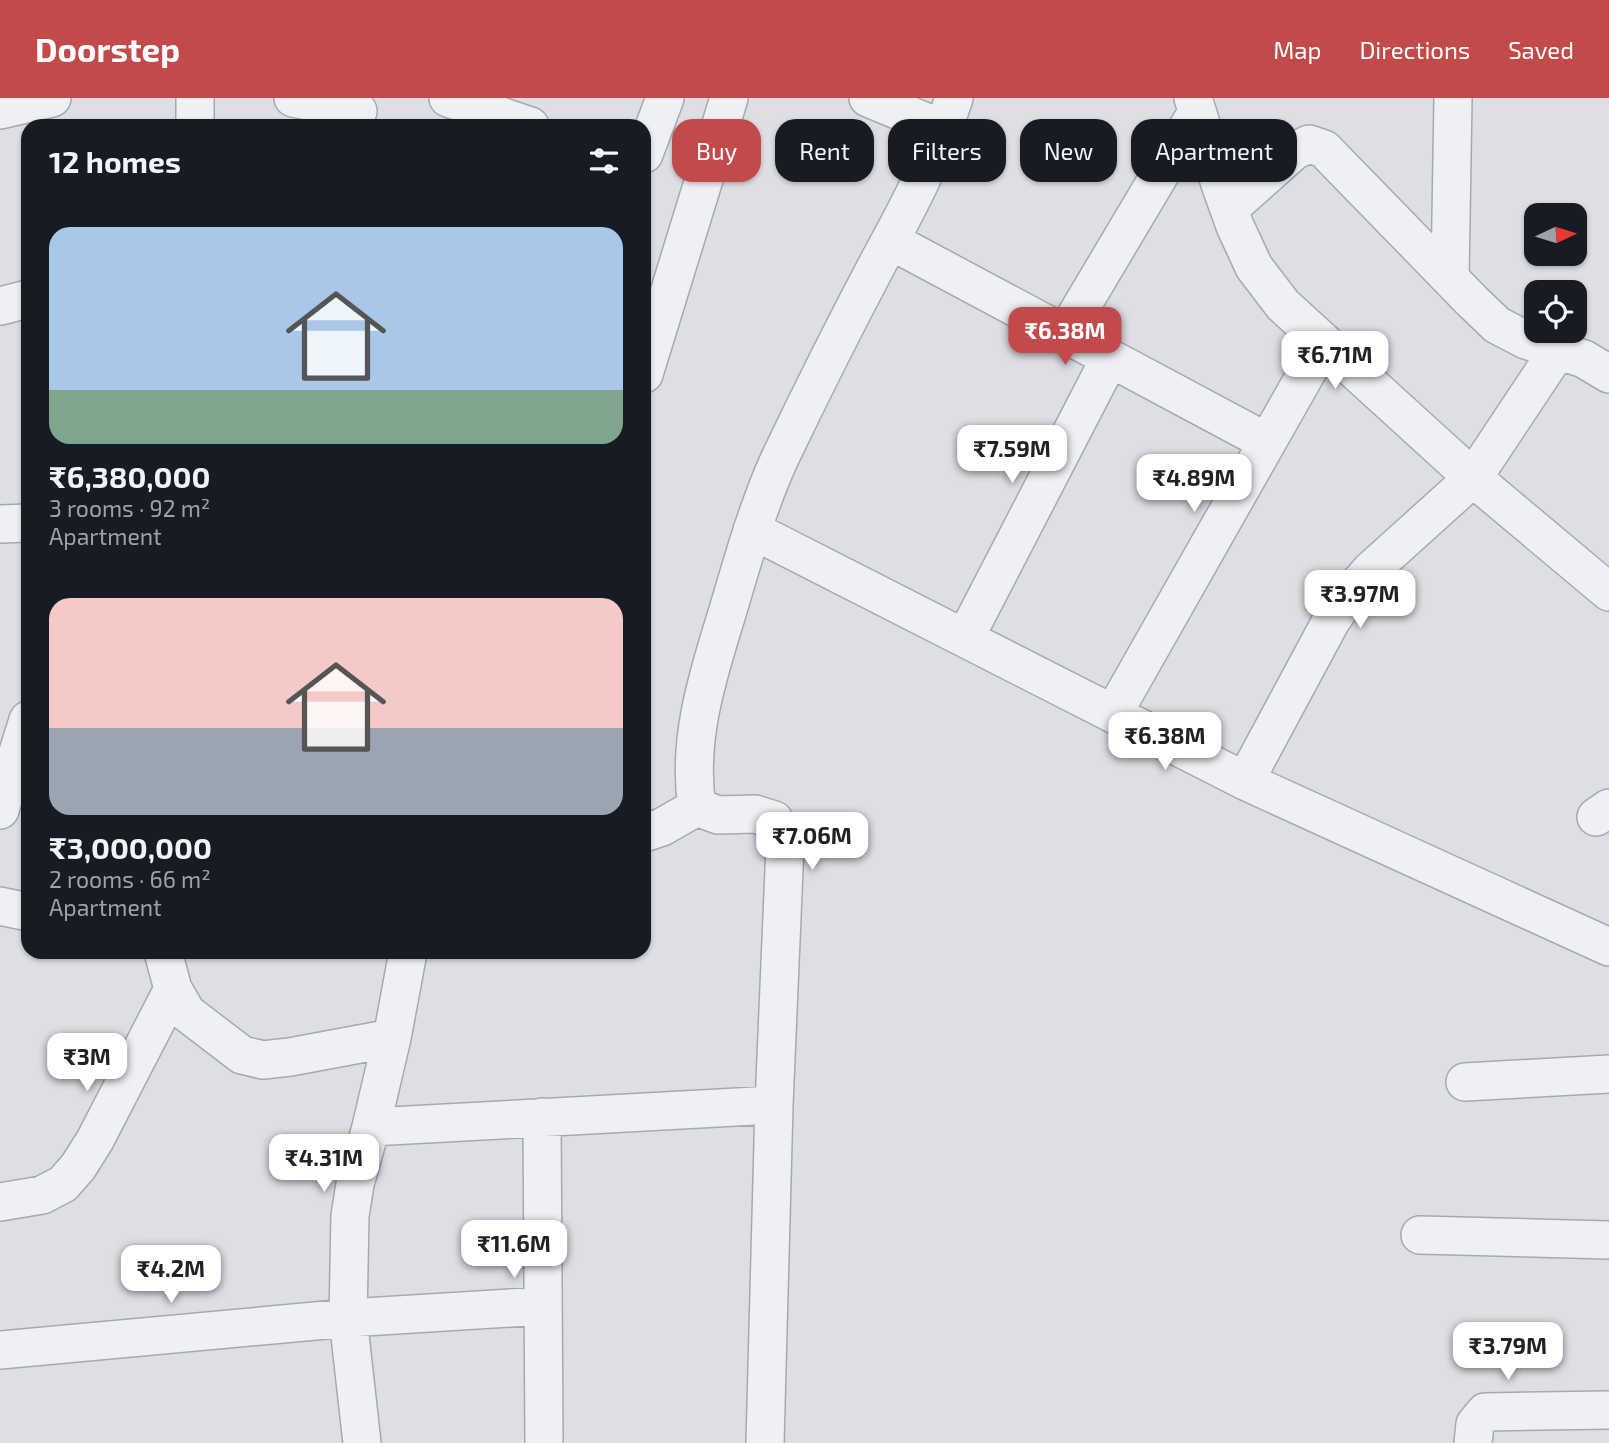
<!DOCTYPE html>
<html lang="en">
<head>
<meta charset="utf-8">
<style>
  :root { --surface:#171b24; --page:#242831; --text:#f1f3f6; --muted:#9ea1a6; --accent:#c24a4a }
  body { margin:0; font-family:"Exo 2",sans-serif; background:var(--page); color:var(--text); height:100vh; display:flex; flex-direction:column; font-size:26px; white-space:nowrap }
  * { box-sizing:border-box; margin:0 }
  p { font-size:23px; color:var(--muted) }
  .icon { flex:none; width:38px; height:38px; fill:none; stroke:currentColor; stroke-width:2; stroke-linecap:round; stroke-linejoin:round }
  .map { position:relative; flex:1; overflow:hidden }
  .side { position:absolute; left:21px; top:21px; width:630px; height:840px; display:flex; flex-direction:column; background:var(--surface); border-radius:21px; box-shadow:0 2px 5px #0004 }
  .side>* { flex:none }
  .hud { position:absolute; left:672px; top:21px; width:665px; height:63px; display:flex; gap:14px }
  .needle { width:46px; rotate:86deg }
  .controls { position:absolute; left:1524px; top:105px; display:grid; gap:14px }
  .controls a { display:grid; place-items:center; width:63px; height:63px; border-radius:14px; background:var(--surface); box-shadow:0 2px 5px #0004; font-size:35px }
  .price { position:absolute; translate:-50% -60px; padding:0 16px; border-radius:14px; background:#fff; color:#222; font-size:23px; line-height:46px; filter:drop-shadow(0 2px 4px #0008) }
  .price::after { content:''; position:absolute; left:50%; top:42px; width:21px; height:16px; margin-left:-10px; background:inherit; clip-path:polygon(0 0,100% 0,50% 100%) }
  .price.on { background:var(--accent); color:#fff }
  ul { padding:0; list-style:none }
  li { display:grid; align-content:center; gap:14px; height:371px; padding:0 28px }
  li span { display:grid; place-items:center; height:217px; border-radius:21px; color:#555 }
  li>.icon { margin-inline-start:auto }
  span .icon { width:126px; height:126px; fill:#fffc; stroke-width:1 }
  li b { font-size:30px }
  h2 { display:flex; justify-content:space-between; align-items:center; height:84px; padding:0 28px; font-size:30px }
  .chip { padding:0 24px; border-radius:21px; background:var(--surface); box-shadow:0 2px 5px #0004; font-size:24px; line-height:63px }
  .chip.on { background:var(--accent); color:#fff }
  header { display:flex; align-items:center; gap:42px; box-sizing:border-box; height:98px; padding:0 35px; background:var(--accent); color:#fff }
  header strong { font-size:33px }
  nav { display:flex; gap:38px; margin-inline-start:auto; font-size:24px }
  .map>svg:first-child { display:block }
</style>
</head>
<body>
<header>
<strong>Doorstep</strong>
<nav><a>Map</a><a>Directions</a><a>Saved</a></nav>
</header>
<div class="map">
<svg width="1609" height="1345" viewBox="0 0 1609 1345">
  <rect width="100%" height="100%" fill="#dddfe5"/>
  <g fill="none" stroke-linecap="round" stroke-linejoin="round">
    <!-- street casing -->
    <g stroke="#a6a9b2" stroke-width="40">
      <path id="street" d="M293 0 358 13
        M448 0 530 28
        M868 0 943 31
        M1193 0 1220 86 1235 128 1254 169 1283 207 1473 380 1609 494
        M0 12 52 0
        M195 28V0
        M644 56 665 0
        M1229 111 1294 53 1309 46 1324 51 1471 202 1497 227 1526 242 1584 261 1609 276
        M891 143 1267 344
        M1450 180 1453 0
        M0 208 28 201
        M1065 236 1197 14
        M644 276 729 0
        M0 426 28 425
        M752 432 1245 683 1609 849
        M965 540 1110 260
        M1113 616 1324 244
        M1245 683 1331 523 1350 496 1371 472 1473 380 1558 252
        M0 712 28 622
        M1596 719 1609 710
        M644 735 662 729 697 709
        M0 808 28 814
        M163 854 173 891 187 915 242 957 263 962 290 959 392 940
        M1465 984 1609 976
        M542 1019 544 1345
        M371 1029 774 1007
        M0 1104 42 1097 63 1086 78 1069 95 1042 173 891
        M1420 1137 1609 1142
        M0 1252 348 1220 543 1208
        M362 1345 348 1220 350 1118 355 1086 371 1029 392 940 408 854
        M765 1345 774 1007 785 748 774 722 755 716 718 717 697 709C687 645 706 583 725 522 741 469 756 413 779 362 811 295 844 229 879 163 908 110 936 57 954 0
        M1473 1345 1475 1326 1485 1314 1609 1312"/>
    </g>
    <!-- street -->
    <use href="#street" stroke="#eff0f4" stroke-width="37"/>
  </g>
</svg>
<div class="controls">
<a><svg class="needle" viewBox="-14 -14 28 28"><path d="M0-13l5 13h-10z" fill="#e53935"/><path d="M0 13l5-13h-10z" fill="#9ea1a6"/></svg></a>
<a><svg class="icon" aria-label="locate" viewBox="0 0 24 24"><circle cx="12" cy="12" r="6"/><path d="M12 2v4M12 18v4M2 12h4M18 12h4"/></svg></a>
</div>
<b class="price on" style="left:1065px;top:269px">₹6.38M</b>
<b class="price" style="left:1335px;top:293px">₹6.71M</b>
<b class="price" style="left:1012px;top:387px">₹7.59M</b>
<b class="price" style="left:1194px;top:416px">₹4.89M</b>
<b class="price" style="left:1360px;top:532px">₹3.97M</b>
<b class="price" style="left:1165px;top:674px">₹6.38M</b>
<b class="price" style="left:812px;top:774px">₹7.06M</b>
<b class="price" style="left:87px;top:995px">₹3M</b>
<b class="price" style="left:324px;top:1096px">₹4.31M</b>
<b class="price" style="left:514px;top:1182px">₹11.6M</b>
<b class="price" style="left:171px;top:1207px">₹4.2M</b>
<b class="price" style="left:1508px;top:1284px">₹3.79M</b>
<div class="hud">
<a class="chip on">Buy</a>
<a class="chip">Rent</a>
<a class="chip">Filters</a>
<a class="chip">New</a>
<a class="chip">Apartment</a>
</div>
<section class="side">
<h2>12 homes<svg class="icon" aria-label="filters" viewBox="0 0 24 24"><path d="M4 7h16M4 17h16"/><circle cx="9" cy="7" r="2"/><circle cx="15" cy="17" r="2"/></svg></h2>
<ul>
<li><span style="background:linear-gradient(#a9c7e8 75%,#7fa58c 0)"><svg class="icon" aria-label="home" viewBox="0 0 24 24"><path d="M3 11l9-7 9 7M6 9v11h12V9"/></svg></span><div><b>₹6,380,000</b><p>3 rooms · 92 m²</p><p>Apartment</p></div></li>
<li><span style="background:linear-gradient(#f6c9c9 60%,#9aa5b1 0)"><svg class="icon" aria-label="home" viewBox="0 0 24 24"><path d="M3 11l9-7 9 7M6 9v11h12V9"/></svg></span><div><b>₹3,000,000</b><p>2 rooms · 66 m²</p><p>Apartment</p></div></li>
</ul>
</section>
</div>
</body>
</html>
